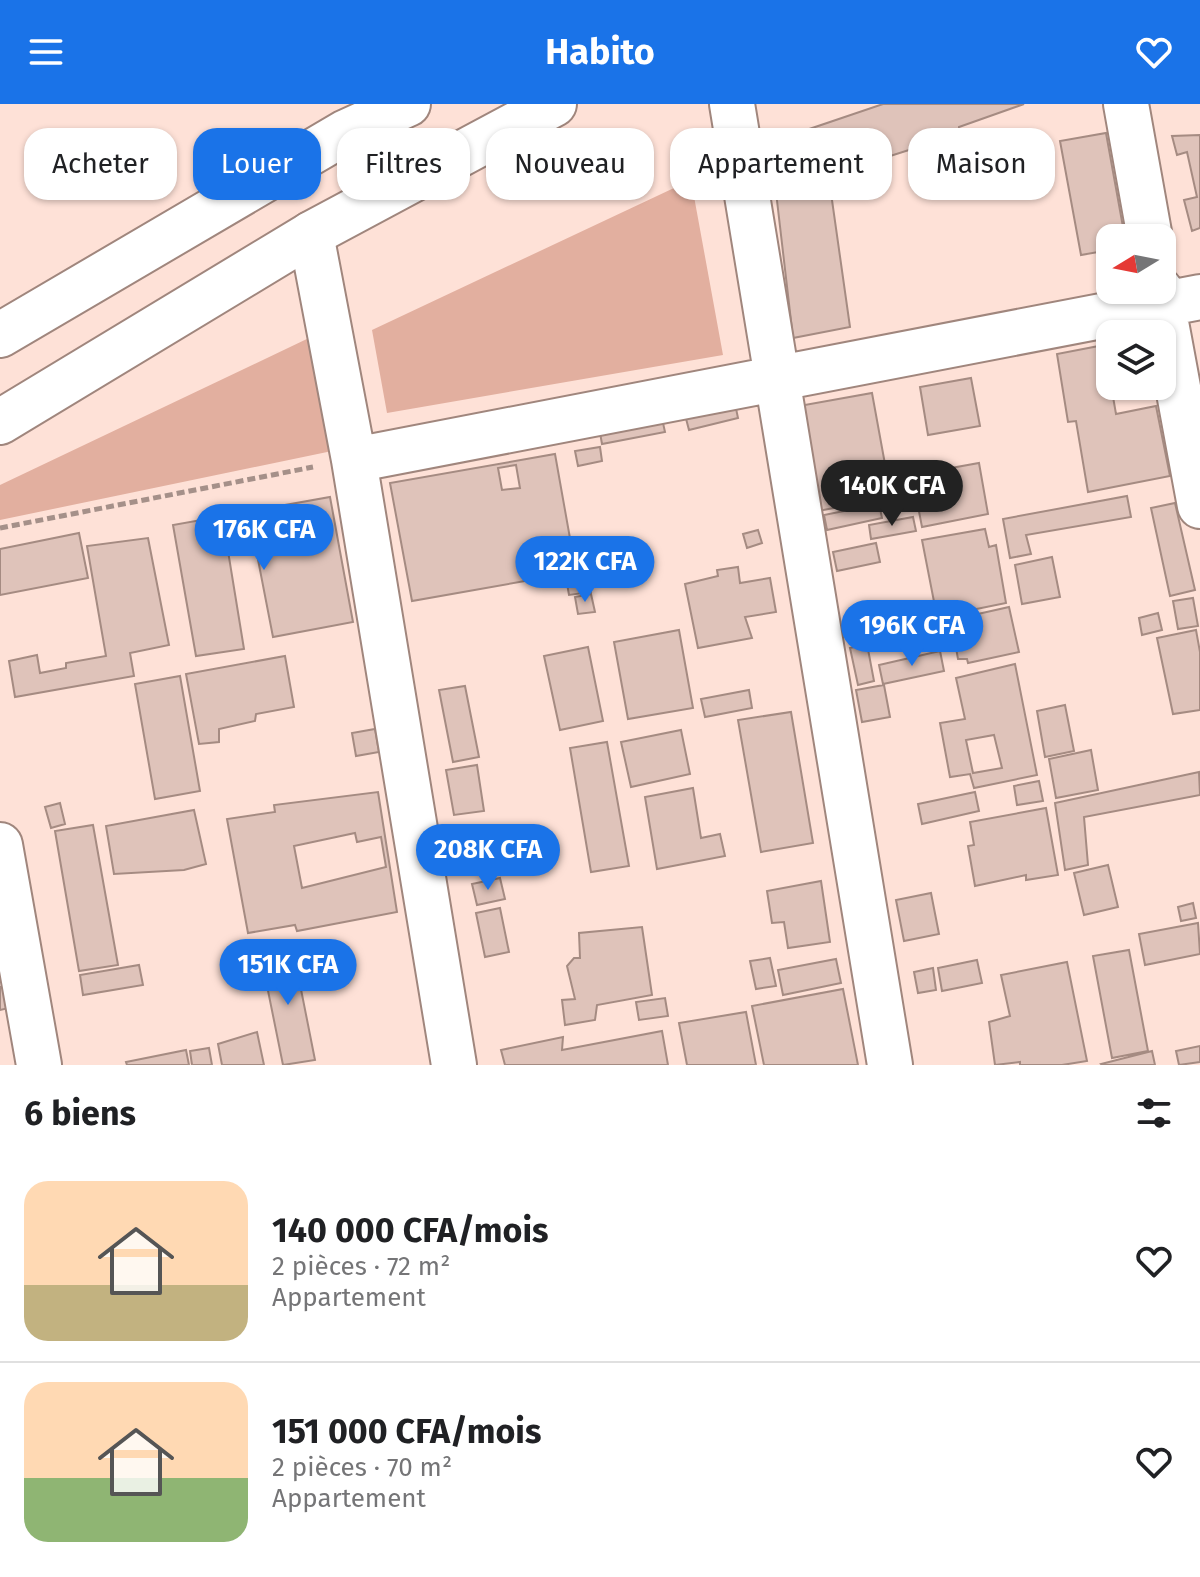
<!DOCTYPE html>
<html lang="fr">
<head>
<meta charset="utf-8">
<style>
  :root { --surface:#fff; --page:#f6f6f6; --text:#202124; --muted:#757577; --line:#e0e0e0; --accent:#1a73e8 }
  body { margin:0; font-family:"Fira Sans",sans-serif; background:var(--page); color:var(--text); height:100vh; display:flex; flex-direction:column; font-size:30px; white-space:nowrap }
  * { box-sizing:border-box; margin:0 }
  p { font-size:26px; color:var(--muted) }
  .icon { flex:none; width:44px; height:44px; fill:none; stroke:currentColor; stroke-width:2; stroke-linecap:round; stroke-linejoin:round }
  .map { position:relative; height:961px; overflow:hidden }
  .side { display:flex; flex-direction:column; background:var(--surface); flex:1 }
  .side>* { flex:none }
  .banner { position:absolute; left:24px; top:24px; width:1152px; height:72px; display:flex; gap:16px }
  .needle { width:52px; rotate:260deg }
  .fabs { position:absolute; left:1096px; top:120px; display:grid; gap:16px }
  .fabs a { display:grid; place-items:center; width:80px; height:80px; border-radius:16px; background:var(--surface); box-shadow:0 2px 6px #0004; font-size:40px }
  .price { position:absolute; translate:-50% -68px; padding:0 18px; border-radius:28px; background:var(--accent); color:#fff; font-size:26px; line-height:52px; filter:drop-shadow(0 2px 4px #0008) }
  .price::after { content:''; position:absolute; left:50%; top:48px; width:24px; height:18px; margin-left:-12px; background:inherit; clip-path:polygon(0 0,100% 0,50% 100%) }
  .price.on { background:#222; color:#fff }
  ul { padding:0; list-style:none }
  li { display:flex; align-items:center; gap:24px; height:200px; padding:0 24px }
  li+li { border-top:2px solid var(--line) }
  li span { display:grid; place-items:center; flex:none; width:224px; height:160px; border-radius:24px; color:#555 }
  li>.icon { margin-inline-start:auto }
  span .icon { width:96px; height:96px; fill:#fffc; stroke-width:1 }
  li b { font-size:34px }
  h2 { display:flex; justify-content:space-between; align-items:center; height:96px; padding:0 24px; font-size:34px }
  .chip { padding:0 28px; border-radius:24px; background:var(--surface); box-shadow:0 2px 6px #0004; font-size:28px; line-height:72px }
  .chip.on { background:var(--accent); color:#fff }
  header { display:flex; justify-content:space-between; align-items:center; height:104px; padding:0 24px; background:var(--accent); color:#fff; font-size:36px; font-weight:700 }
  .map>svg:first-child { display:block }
</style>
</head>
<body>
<header><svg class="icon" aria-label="menu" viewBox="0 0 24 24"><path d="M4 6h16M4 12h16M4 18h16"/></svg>Habito<svg class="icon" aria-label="heart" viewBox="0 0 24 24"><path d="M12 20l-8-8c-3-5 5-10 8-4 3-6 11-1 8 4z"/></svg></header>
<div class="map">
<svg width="1200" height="961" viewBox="0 0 1200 961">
  <rect width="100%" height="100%" fill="#fee1d7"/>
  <!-- green -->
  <path fill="#e2af9f" d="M691 76 723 251 387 309 372 226Z
    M311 233 332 347 0 416V381Z"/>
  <!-- building -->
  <path fill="#dfc3ba" stroke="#a58b82" stroke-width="2" fill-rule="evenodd" d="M883 0H1024L959 23V30L784 86 768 39Z
    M1106 29 1125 134H1110V146L1081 151 1060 37Z
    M1200 31V124L1192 127 1184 96 1197 93 1187 48 1177 51 1172 32Z
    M830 82 850 223 793 234 776 88Z
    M1104 241 1116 310 1156 302 1170 372 1088 388 1076 317 1068 318 1057 250Z
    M971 274 980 322 928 331 920 283Z
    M872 289 891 393 818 407 799 302Z
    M734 295 738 314 689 326 684 307Z
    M661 310 665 328 602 340 599 323Z
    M600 343 602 357 578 362 575 347Z
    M555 350 576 468 412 497 390 379ZM516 361 520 384 502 386 498 364Z
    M979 359 988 410 922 423 912 371ZM938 370 940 381 921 385 919 373Z
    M1127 392 1131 413 1026 431 1031 450 1010 454 1003 415Z
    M330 393 353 518 273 533 254 435 227 441 244 545 196 552 173 421Z
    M1175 399 1195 486 1170 492 1151 404Z
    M879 400 882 414 827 426 824 411Z
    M913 413 916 427 871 435 869 421Z
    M985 425 989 443 996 441 1006 499 937 513 922 436Z
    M758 426 762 439 747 444 743 430Z
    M79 429 88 474 0 491V445Z
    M148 434 169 541 130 549 134 572 15 593 9 557 37 551 40 569 66 564V559L106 552 87 442Z
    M876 439 880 458 837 467 833 448Z
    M1052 453 1060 493 1022 500 1015 461Z
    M738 463 740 479 770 474 776 508 745 513 752 534 698 544 685 480 718 472 717 466Z
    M588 471 591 488 569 491 566 474Z
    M591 490 595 508 578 510 575 493Z
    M1193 494 1198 522 1178 525 1173 497Z
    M1009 503 1019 548 968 559 967 555H958L951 516Z
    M1158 509 1162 526 1142 531 1139 514Z
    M679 526 693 604 628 615 614 538Z
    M1196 526 1200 548V606L1173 610 1157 534Z
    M867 540 874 577 858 581 850 544Z
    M588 543 603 617 560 626 544 552Z
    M940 547 944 567 883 580 879 561Z
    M285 552 294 603 256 610 255 617 219 625V638L199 640 186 570Z
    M1015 560 1037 671 974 684 970 670 950 673 940 619 965 615 956 574ZM994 631 1002 664 973 669 966 636Z
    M180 572 200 687 155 695 135 580Z
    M884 581 890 613 862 618 856 586Z
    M465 582 479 653 453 658 439 586Z
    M749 586 752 604 705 613 701 595Z
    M1065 601 1074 647 1045 653 1037 607Z
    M791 608 813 739 761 748 738 616Z
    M375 625 379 648 356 652 352 629Z
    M681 626 690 670 631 683 621 638Z
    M607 638 629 762 591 768 570 644Z
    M1091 646 1098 686 1056 694 1049 655Z
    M477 661 484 707 454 711 446 666Z
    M1199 668 1200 691 1084 713 1088 761 1065 766 1055 699Z
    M1039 677 1043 697 1017 701 1014 682Z
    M693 684 701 734 720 730 725 752 657 765 645 693Z
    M378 688 397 808 297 827 295 821 248 829 227 715 275 708 274 701ZM355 729 357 738 381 733 386 763 302 784 294 742Z
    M975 688 979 707 922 720 918 700Z
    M60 699 65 720 51 724 45 703Z
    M1046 704 1058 771 1026 776V771L975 782 968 742 974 741 970 718Z
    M194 706 206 760 184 766 114 770 106 722Z
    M93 721 118 861 79 867 55 727Z
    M499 739 502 757 469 764 465 745Z
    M1108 761 1118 803 1084 811 1074 769Z
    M500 774 505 795 477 801 472 780Z
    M821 777 830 838 788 844 784 818 772 819 767 787Z
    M931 789 939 830 904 837 896 796Z
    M1193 799 1196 814 1181 817 1178 803Z
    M500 804 509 848 485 853 476 809Z
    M1198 819 1200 850 1145 861 1139 830Z
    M642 823 652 891 597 901 595 916 565 921 562 896 575 895 567 862 574 854H580L579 829Z
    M293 845 315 956 283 961 261 852Z
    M1129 846 1148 947 1112 954 1093 852Z
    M770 854 776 882 756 885 750 857Z
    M836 855 841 879 783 891 778 866Z
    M977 856 982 879 942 887 938 864Z
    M1067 858 1087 957 1062 961H1020V958L995 961 989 918 1010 912 1001 871Z
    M139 861 143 881 83 891 80 871Z
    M933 864 936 886 918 889 914 868Z
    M10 881 13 903 0 906V883Z
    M843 885 858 961H764L752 902Z
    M665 894 668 912 639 916 636 898Z
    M746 908 756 961H687L679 919Z
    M662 927 668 961H505L501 946 563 933 562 946Z
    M257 928 264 961H222L218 940Z
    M1200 942V958L1179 961 1176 947Z
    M209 944 212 961H192L190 947Z
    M186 946 189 961H127L126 958Z
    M1152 947 1155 961H1102L1101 960Z"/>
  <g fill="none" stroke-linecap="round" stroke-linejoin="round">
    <!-- minor casing -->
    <g stroke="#a0867d" stroke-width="48">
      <path id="minor" d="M732 0 890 961
        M1126 0 1150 134
        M311 130 354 356 1200 193
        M1160 186 1200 402
        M354 356 454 961
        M0 741 39 961"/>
    </g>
    <!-- highway casing -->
    <g stroke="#a0867d" stroke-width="48">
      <path id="highway" d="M0 231 346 28 408 0
        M0 318 311 130 554 0"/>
    </g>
    <!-- path -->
    <path stroke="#a59089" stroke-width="5" stroke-dasharray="8 4" stroke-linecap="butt" d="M0 424 313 363"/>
    <!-- minor -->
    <use href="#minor" stroke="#fff" stroke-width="44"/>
    <!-- highway -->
    <use href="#highway" stroke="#fff" stroke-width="44"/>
  </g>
</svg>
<div class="fabs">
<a><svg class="needle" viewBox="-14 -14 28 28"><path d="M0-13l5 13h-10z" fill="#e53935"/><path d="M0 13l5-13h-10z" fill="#757577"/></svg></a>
<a><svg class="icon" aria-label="layers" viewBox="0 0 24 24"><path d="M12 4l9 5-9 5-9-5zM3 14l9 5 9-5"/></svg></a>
</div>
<b class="price on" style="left:892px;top:424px">140K CFA</b>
<b class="price" style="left:264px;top:468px">176K CFA</b>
<b class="price" style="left:585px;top:500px">122K CFA</b>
<b class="price" style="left:912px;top:564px">196K CFA</b>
<b class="price" style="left:488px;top:788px">208K CFA</b>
<b class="price" style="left:288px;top:903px">151K CFA</b>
<div class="banner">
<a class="chip">Acheter</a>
<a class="chip on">Louer</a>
<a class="chip">Filtres</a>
<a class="chip">Nouveau</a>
<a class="chip">Appartement</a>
<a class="chip">Maison</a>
</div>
</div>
<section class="side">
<h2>6 biens<svg class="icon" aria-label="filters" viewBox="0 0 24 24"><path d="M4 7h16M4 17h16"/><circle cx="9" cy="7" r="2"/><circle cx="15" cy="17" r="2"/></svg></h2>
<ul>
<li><span style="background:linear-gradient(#ffd9b3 65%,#c2b280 0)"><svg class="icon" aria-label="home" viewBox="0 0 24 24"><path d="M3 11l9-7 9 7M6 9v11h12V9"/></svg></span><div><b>140 000 CFA/mois</b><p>2 pièces · 72 m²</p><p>Appartement</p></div><svg class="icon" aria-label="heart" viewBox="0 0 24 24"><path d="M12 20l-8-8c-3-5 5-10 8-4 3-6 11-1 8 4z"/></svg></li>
<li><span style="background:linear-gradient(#ffd9b3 60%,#8fb573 0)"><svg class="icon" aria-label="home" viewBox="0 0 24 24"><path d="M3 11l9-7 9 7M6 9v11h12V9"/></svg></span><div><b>151 000 CFA/mois</b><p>2 pièces · 70 m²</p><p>Appartement</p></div><svg class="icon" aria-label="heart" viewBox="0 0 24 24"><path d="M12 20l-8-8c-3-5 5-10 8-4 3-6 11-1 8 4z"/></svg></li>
</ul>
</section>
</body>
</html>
